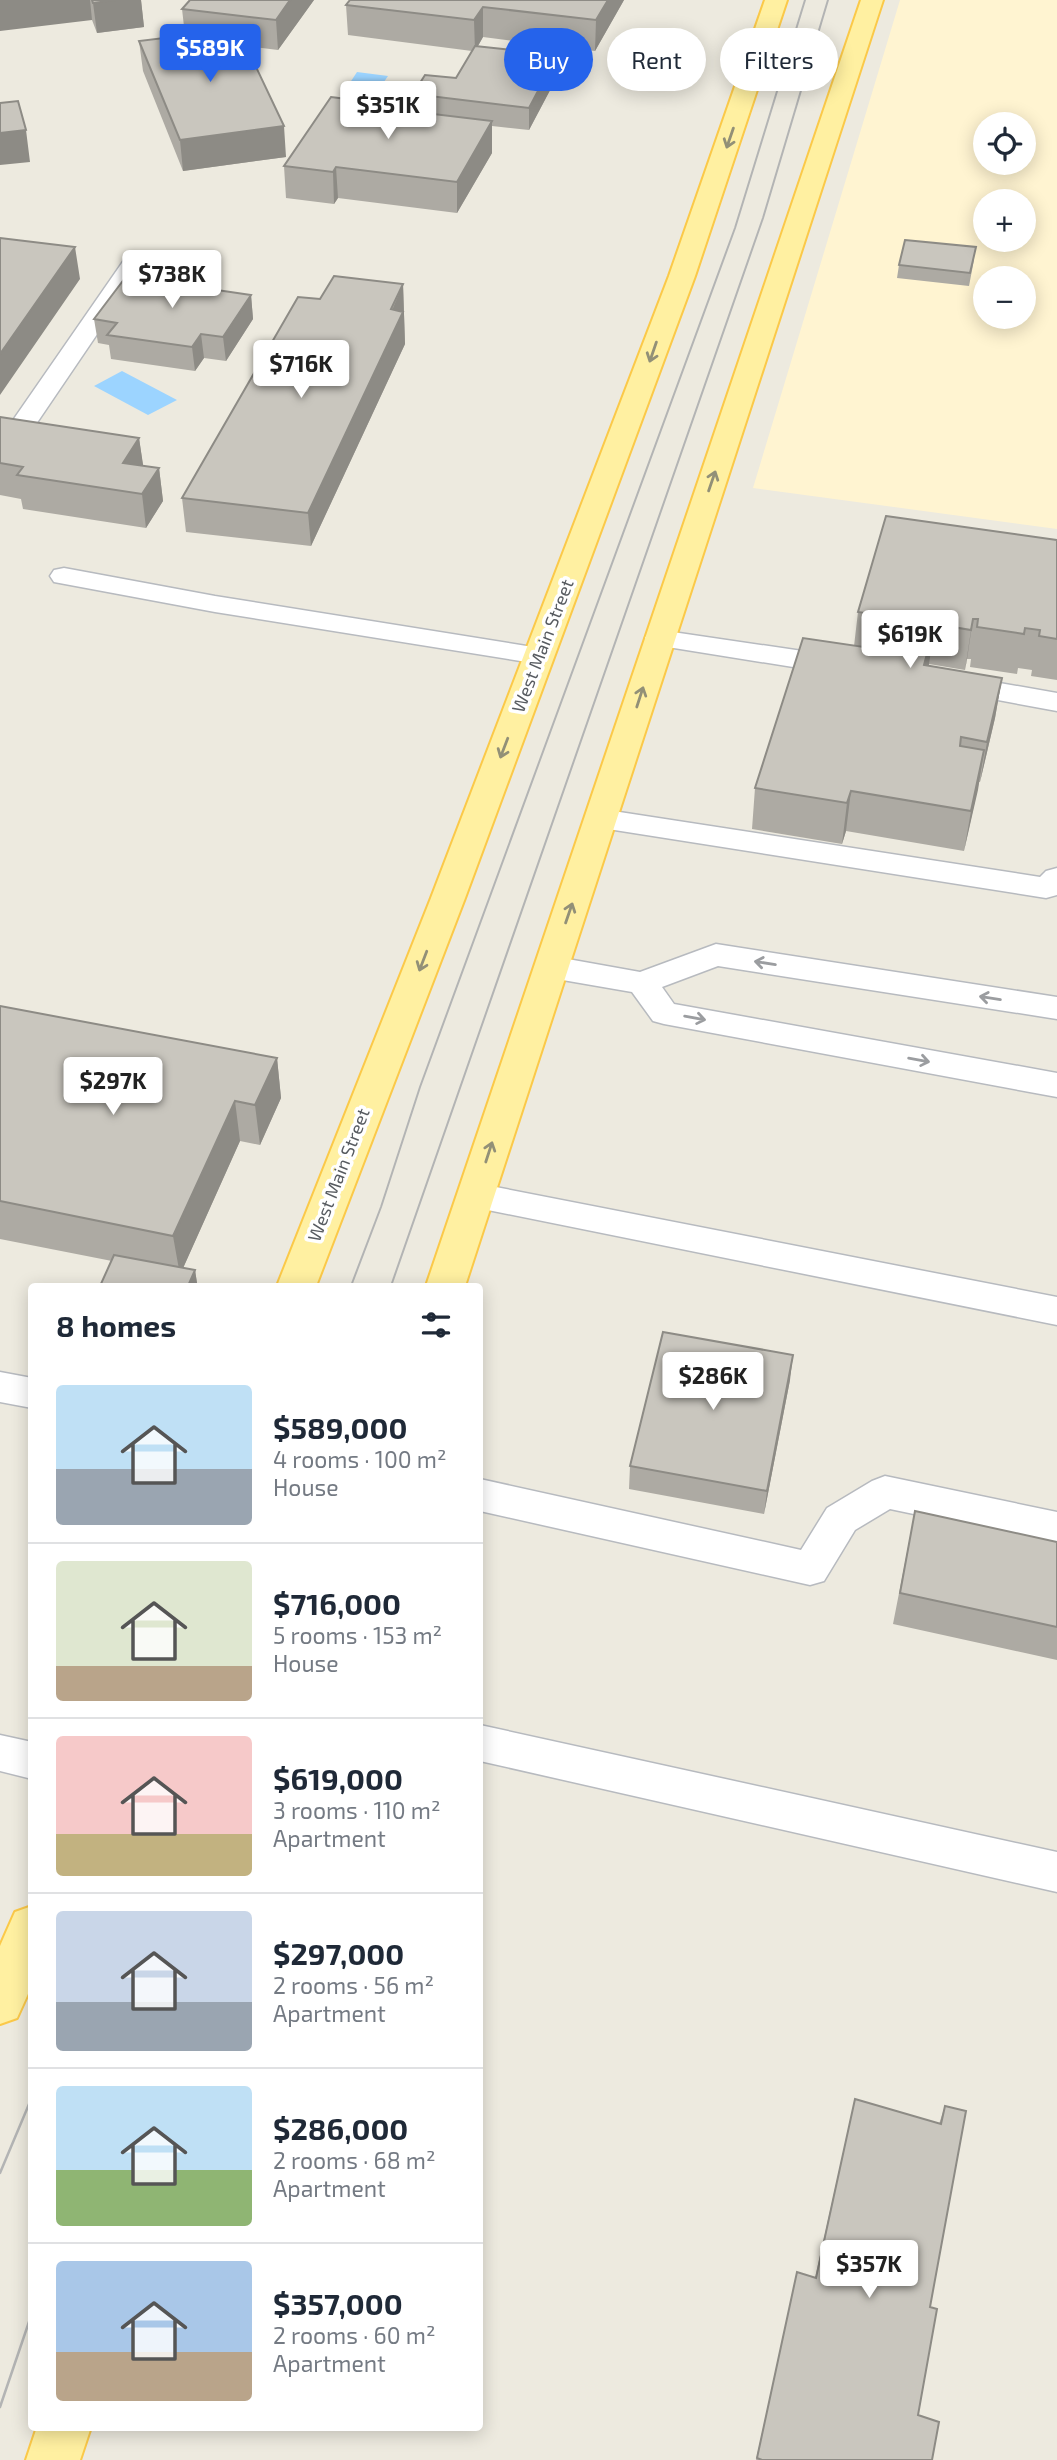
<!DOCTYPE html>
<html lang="en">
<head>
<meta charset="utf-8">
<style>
  :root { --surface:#fff; --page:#f2f2f3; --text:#1f2937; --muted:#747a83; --line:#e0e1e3; --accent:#2563eb }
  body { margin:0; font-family:"Exo 2",sans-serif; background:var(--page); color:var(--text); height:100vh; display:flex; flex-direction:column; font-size:26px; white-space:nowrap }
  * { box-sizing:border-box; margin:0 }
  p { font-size:23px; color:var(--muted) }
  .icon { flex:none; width:38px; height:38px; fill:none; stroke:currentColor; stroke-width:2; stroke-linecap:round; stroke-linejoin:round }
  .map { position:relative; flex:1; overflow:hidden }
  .sheet { position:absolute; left:28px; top:1283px; width:455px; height:1148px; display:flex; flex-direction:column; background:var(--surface); border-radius:7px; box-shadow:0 4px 18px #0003 }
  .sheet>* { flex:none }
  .banner { position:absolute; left:504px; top:28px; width:448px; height:63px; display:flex; gap:14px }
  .buttons { position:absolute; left:973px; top:112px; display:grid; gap:14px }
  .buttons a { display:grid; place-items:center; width:63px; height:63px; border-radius:50%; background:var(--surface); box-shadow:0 4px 18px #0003; font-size:35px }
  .price { position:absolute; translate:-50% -60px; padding:0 16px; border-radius:7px; background:#fff; color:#222; font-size:23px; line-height:46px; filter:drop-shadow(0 2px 4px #0008) }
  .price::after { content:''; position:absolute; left:50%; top:42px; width:21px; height:16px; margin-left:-10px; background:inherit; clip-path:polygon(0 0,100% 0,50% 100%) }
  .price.active { background:var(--accent); color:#fff }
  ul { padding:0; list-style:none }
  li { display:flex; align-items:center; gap:21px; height:175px; padding:0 28px }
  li+li { border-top:2px solid var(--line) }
  li span { display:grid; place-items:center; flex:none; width:196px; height:140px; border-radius:7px; color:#555 }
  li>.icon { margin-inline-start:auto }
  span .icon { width:84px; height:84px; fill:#fffc; stroke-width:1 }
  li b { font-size:30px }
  h2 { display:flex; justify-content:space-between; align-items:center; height:84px; padding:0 28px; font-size:30px }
  .tag { padding:0 24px; border-radius:32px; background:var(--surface); box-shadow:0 4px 18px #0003; font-size:24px; line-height:63px }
  .tag.active { background:var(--accent); color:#fff }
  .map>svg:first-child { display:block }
</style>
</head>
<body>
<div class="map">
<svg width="1057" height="2460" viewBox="0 0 1057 2460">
  <rect width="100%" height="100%" fill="#edeadf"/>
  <!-- commercial -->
  <path fill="#fff4d1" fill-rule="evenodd" d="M900 0H1057V529L753 488ZM985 124H1024V163H985ZM985 201H1024V240H985ZM985 278H1024V317H985Z"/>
  <!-- water -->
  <path fill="#9cd4ff" d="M357 72 388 76 371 101 340 98Z
    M122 371 177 400 148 415 94 386Z"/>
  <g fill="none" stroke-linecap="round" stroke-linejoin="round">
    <!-- service casing -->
    <g stroke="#b7babf" stroke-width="3">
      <path id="service" d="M132 258 140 260 144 265 28 436 24 441 15 444 6 441 2 436 124 260Z
        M64 568 215 596 539 648 549 650 553 656 549 662 539 664 215 612 54 582 50 576 54 570Z
        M659 630 843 657 853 660 857 666 853 672 843 675 649 644 645 638 649 632Z
        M954 675 1057 693V711L944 690 940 684 944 678Z
        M600 809 1040 877 1046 871 1057 868V895L1046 898 589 826 585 819 589 812Z
        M716 944 1057 997V1019L718 966 662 987 674 1004 1057 1073V1097L664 1024 653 1021 632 992 551 978 540 975 535 967 540 959 551 956 640 972Z
        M475 1183 1057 1297V1325L463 1205 458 1196 463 1187Z
        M0 1372 32 1378V1408L0 1402Z
        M885 1476 1057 1512V1544L890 1509 855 1530 824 1581 810 1585 480 1511V1479L801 1550 827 1508 872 1481Z
        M480 1725 1057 1852V1892L480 1761Z
        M0 1735 32 1742V1779L0 1771Z"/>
    </g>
    <!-- primary casing -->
    <g stroke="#fbc949" stroke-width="4">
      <path id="primary" d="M765 0H787L695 276 465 898 316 1286H277L431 898 669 276Z
        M861 0H883L465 1286H426Z
        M32 1906V1985L17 2018 0 2024V1946L15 1912Z
        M37 2427H91L80 2460H26Z"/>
    </g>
    <!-- service -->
    <use href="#service" fill="#fff" fill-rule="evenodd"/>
    <!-- primary -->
    <use href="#primary" fill="#fff0a1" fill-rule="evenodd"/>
    <!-- tram-far1 -->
    <path stroke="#b3b4b4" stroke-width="2" d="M351 1286 381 1207 420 1087 735 228 805 0
      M391 1286 763 218 828 0"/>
    <!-- tram -->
    <path stroke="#b3b4b4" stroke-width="2.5" d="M0 2173 32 2097
      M0 2407 32 2313"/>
  </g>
  <!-- wall -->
  <path fill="#adaaa3" d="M0 0H141L144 27 97 33 92 20Z
    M190 0H314L278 50 246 46 286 157 183 171 143 71 139 41 185 35 182 9Z
    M350 0H624L595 51 483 37 478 46 557 55V77L529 130 492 126V153L457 213 338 198 334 204 286 198 284 166 386 109 414 112 413 94 456 78 472 51 348 35 346 5Z
    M974 260 969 286 897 278 899 265Z
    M217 279 219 290 251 295 253 319 226 361 204 358 195 371 111 359 109 345 98 343 94 319 167 284Z
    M403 284 405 344 311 546 186 532 182 498 320 299Z
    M0 417 139 438 143 466 159 468 163 501 146 528 23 509 21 499 0 495Z
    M1057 540V680L1031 676 1032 670 1018 668 1017 674 970 667 971 659H967L965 670 929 664 928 666 1002 678 995 718 980 782H979L964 851 846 831 842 844 752 829 755 788 854 646 858 612Z
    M0 1006 277 1058 281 1098 260 1145 240 1141 183 1268 195 1270 197 1283 196 1286H100L112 1261 0 1239Z
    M790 1380 764 1514 629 1489 630 1466Z
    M915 1511 1057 1542V1660L893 1624Z
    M855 2099 939 2124 945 2106 930 2307 918 2415 932 2460H756L792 2296 815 2278Z"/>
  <!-- shaded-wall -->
  <path fill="#8d8b85" d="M0 0H90L92 20 0 31Z
    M116 0H141L144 27 97 33 93 3Z
    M290 0H314L278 50 276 20Z
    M608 0H624L595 51 596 20Z
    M483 7V37L475 51 474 20Z
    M557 55V77L529 130V108Z
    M492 121V153L457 213V182Z
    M284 126 286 157 183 171 180 140Z
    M26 130 30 162 0 165V133Z
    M336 167 338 198 334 204 333 172Z
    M75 247 80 279 0 395V354Z
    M217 279 220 303 210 289Z
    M403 284 405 344 311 546 308 513Z
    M251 295 253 319 226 361 223 337Z
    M201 334 204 358 195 371 192 347Z
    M139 438 144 471 123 463Z
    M159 468 163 501 146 528 142 494Z
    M973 619 967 659 965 670 971 630Z
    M935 624 929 664 918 705 924 665Z
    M1002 678 995 718 980 782 987 742Z
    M984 750 978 790 964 851 971 811Z
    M851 791 846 831 842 844 847 803Z
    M277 1058 281 1098 260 1145 255 1105Z
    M235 1101 240 1141 180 1275 173 1236Z
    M195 1270 197 1283 196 1286H188Z
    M793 1355 790 1380 764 1514 767 1491Z"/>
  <!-- building -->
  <path fill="#c9c6be" stroke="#8d8b85" stroke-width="2" d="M92 0H116L93 3Z
    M190 0H290L276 20 182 9Z
    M350 0H608L596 20 483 7 474 20 346 5Z
    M238 29 284 126 180 140 139 41Z
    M475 46 557 55 529 108 413 94 425 75 456 78Z
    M331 97 386 104 383 108 492 121 457 182 336 167 333 172 284 166Z
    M18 101 26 130 0 133V103Z
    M0 238 75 247 0 354Z
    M905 240 976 247 970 273 899 265Z
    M175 273 217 279 210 289 251 295 223 337 201 334 192 347 107 335 117 323 94 319 125 278 167 284Z
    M334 276 403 284 391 309 403 312 308 513 182 498 298 297 320 299Z
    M0 417 139 438 123 463 159 468 142 494 17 475 23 467 0 463Z
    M886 516 1057 540V639L1039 636 1040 630 1025 628 1024 634 977 627 978 619H973L971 630 935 624 924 665 1002 678 987 742 961 737 960 746 984 750 971 811 851 791 847 803 755 788 803 638 877 649 885 616 858 612Z
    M0 1006 277 1058 255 1105 235 1101 173 1236 0 1201Z
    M114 1255 195 1270 188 1286H100Z
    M663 1332 793 1355 767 1491 630 1466Z
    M915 1511 1057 1542V1627L900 1593Z
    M855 2099 941 2124 945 2106 966 2111 930 2307 937 2309 918 2415 939 2422 932 2460H762L757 2458 797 2272 816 2278Z"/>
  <!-- one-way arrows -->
  <defs><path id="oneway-shaft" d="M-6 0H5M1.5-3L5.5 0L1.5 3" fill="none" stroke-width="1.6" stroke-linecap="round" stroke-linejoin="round" transform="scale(1.75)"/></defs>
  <g stroke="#929077">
    <use href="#oneway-shaft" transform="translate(730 138) rotate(109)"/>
    <use href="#oneway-shaft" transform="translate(653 352) rotate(109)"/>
    <use href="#oneway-shaft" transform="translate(712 481) rotate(-71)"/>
    <use href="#oneway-shaft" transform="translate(640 697) rotate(-72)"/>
    <use href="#oneway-shaft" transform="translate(504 748) rotate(111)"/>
    <use href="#oneway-shaft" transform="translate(569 913) rotate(-71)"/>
    <use href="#oneway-shaft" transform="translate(423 961) rotate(111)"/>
    <use href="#oneway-shaft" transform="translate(489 1152) rotate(-72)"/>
  </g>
  <g stroke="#9b9da0">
    <use href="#oneway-shaft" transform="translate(765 963) rotate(-171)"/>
    <use href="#oneway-shaft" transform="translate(990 998) rotate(-171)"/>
    <use href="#oneway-shaft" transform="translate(695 1018) rotate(10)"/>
    <use href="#oneway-shaft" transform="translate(919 1060) rotate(10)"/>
  </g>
  <g text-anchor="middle" stroke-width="7" stroke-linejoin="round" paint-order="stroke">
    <!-- far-street labels -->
    <g font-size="18" fill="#585c61" stroke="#fff">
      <text transform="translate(543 646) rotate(-69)" y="6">West Main Street</text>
      <text transform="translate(339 1175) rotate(-69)" y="6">West Main Street</text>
    </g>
  </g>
</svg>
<div class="buttons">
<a><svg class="icon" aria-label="locate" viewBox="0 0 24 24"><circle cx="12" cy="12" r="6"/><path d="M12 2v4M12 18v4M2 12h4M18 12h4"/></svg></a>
<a>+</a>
<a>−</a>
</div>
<b class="price active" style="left:210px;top:84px">$589K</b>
<b class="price" style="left:388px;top:141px">$351K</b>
<b class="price" style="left:172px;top:310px">$738K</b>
<b class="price" style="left:301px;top:400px">$716K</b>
<b class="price" style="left:910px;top:670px">$619K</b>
<b class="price" style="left:113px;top:1117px">$297K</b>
<b class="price" style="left:713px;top:1412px">$286K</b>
<b class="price" style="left:869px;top:2300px">$357K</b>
<div class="banner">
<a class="tag active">Buy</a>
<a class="tag">Rent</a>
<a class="tag">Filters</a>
</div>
<section class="sheet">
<h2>8 homes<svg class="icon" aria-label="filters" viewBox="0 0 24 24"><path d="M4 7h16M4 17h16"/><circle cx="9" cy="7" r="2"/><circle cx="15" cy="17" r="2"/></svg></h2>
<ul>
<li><span style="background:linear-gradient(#bfe0f5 60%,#9aa5b1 0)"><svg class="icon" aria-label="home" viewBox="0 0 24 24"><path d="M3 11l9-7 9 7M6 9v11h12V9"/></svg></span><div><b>$589,000</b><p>4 rooms · 100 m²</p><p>House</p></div></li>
<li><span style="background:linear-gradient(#dfe7d0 75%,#b9a48a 0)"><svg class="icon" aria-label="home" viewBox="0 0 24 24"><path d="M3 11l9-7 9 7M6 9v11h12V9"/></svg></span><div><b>$716,000</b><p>5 rooms · 153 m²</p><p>House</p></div></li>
<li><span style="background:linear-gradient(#f6c9c9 70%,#c2b280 0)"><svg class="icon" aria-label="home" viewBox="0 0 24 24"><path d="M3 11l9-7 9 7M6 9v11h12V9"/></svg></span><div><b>$619,000</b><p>3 rooms · 110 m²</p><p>Apartment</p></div></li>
<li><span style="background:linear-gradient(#c9d6e8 65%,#9aa5b1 0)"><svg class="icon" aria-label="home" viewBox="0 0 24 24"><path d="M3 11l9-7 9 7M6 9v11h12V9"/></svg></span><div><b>$297,000</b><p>2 rooms · 56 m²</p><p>Apartment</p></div></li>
<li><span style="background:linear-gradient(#bfe0f5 60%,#8fb573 0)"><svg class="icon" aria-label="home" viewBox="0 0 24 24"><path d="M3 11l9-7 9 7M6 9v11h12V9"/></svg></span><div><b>$286,000</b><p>2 rooms · 68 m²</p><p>Apartment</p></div></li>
<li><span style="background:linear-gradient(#a9c7e8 65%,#b9a48a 0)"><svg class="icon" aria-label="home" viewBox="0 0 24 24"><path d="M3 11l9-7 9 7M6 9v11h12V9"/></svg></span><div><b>$357,000</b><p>2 rooms · 60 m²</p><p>Apartment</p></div></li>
</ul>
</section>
</div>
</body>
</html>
